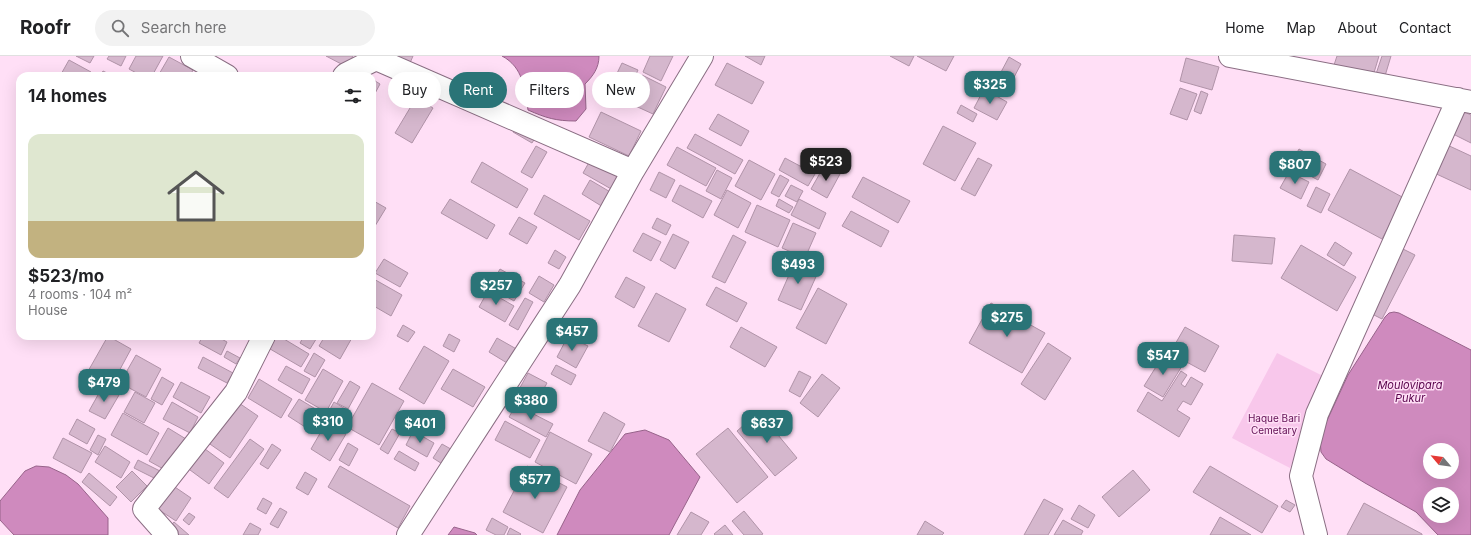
<!DOCTYPE html>
<html lang="en">
<head>
<meta charset="utf-8">
<style>
  :root { --surface:#fff; --page:#f2f2f2; --text:#202124; --muted:#757577; --line:#e0e0e0; --accent:#2a7477 }
  body { margin:0; font-family:Inter,sans-serif; background:var(--page); color:var(--text); height:100vh; display:flex; flex-direction:column; font-size:15px; white-space:nowrap }
  * { box-sizing:border-box; margin:0 }
  p { font-size:13px; color:var(--muted) }
  .icon { flex:none; width:22px; height:22px; fill:none; stroke:currentColor; stroke-width:2; stroke-linecap:round; stroke-linejoin:round }
  .map { position:relative; flex:1; overflow:hidden }
  .details { position:absolute; left:16px; top:16px; width:360px; height:268px; display:flex; flex-direction:column; background:var(--surface); border-radius:12px; box-shadow:0 4px 16px #0002 }
  .details>* { flex:none }
  .banner { position:absolute; left:388px; top:16px; width:380px; height:36px; display:flex; gap:8px }
  .needle { width:26px; rotate:299deg }
  .controls { position:absolute; left:1423px; top:387px; display:grid; gap:8px }
  .controls a { display:grid; place-items:center; width:36px; height:36px; border-radius:50%; background:var(--surface); box-shadow:0 4px 16px #0002; font-size:20px }
  .price { position:absolute; translate:-50% -34px; padding:0 9px; border-radius:8px; background:var(--accent); color:#fff; font-size:13px; line-height:26px; filter:drop-shadow(0 1px 2px #0008) }
  .price::after { content:''; position:absolute; left:50%; top:24px; width:12px; height:9px; margin-left:-6px; background:inherit; clip-path:polygon(0 0,100% 0,50% 100%) }
  .price.on { background:#222; color:#fff }
  ul { padding:0; list-style:none }
  li { display:grid; align-content:center; gap:8px; height:212px; padding:0 12px }
  li span { display:grid; place-items:center; height:124px; border-radius:12px; color:#555 }
  li>.icon { margin-inline-start:auto }
  span .icon { width:72px; height:72px; fill:#fffc; stroke-width:1 }
  li b { font-size:17px }
  h2 { display:flex; justify-content:space-between; align-items:center; height:48px; padding:0 12px; font-size:17px }
  .tag { padding:0 14px; border-radius:18px; background:var(--surface); box-shadow:0 4px 16px #0002; font-size:14px; line-height:36px }
  .tag.on { background:var(--accent); color:#fff }
  header { display:flex; align-items:center; gap:24px; box-sizing:border-box; height:56px; padding:0 20px; background:var(--surface); border-bottom:1px solid var(--line) }
  header strong { font-size:19px }
  nav { display:flex; gap:22px; margin-inline-start:auto; font-size:14px }
  .search { width:280px; height:36px; background:var(--page); display:flex; align-items:center; gap:10px; box-sizing:border-box; padding:0 14px; border-radius:22px; color:var(--muted); font-size:15px }
  .map>svg:first-child { display:block }
</style>
</head>
<body>
<header>
<strong>Roofr</strong>
<div class="search"><svg class="icon" aria-label="search" viewBox="0 0 24 24"><circle cx="10" cy="10" r="6"/><path d="M15 15l6 6"/></svg>Search here</div>
<nav><a>Home</a><a>Map</a><a>About</a><a>Contact</a></nav>
</header>
<div class="map">
<svg width="1471" height="479" viewBox="0 0 1471 479">
  <rect width="100%" height="100%" fill="#ffdff6"/>
  <!-- green -->
  <path fill="#f8c7eb" d="M1277 297 1327 322 1290 412 1232 382Z"/>
  <!-- water -->
  <path fill="#cf8abe" stroke="#97638a" fill-rule="evenodd" d="M502 0H599C599 12 593 20 585 28L586 53 576 65C556 65 546 62 528 54 525 33 523 11 502 0Z
    M1394 256 1399 257 1471 294V479H1438L1416 456 1365 427 1326 403 1321 396 1320 384 1324 371 1348 319 1385 261 1389 257ZM1430 394H1452V416H1430ZM1430 438H1452V460H1430Z
    M645 374 669 384 700 421 669 479H557L580 434 625 378Z
    M36 410 49 411 66 419 78 428 108 462V479H14L0 464V445L25 415Z
    M454 471 475 477 477 479H448Z"/>
  <!-- building -->
  <path fill="#d5b7cd" stroke="#b093a8" d="M76 0H94L90 7Z
    M109 0H126L121 10 107 3Z
    M136 0H163L152 20H142L129 13Z
    M326 0H353L347 11Z
    M395 0H413L410 7Z
    M650 0H673L661 25 643 16Z
    M745 0H765L761 9Z
    M890 0H914L909 10Z
    M917 0H954L946 15Z
    M1337 0H1379L1373 20 1334 9Z
    M1382 0H1391L1385 20 1376 18Z
    M169 1 193 14 190 20H158Z
    M1009 1 1021 8 1012 25 1000 18Z
    M1186 2 1219 11 1212 34 1180 25Z
    M69 4 91 16 89 20H60Z
    M622 7 638 14 623 46 607 38Z
    M727 7 764 26 752 48 715 29Z
    M103 15 113 20H100Z
    M642 19 666 31 653 58 629 47Z
    M372 23 380 28 372 43Z
    M1180 32 1197 38 1187 64 1170 58Z
    M984 33 1007 46 997 64 974 52Z
    M1201 35 1208 38 1201 58 1194 55Z
    M416 42 433 52 412 87 395 77Z
    M961 49 977 58 973 66 957 57Z
    M1462 55 1471 59V87L1451 77Z
    M601 56 641 75 629 100 589 81Z
    M718 58 749 75 741 90 709 73Z
    M518 66 538 77 532 87 513 76Z
    M943 70 976 87 955 125 923 108Z
    M695 78 743 104 735 118 687 92Z
    M1443 87 1471 100V134L1430 115Z
    M536 90 547 96 532 122 521 116Z
    M677 91 716 112 706 130 667 109Z
    M1299 93 1326 108 1318 124 1290 109Z
    M592 101 622 119 613 134 583 117Z
    M785 102 815 118 808 130 779 114Z
    M978 102 992 109 975 140 961 133Z
    M749 104 775 118 761 144 735 130Z
    M482 106 528 133 517 152 471 126Z
    M824 110 840 118 827 142 811 133Z
    M1350 113 1404 142 1382 183 1328 154Z
    M717 114 732 122 721 143 706 135Z
    M659 116 675 124 666 142 650 134Z
    M1289 116 1309 126 1301 143 1280 132Z
    M780 119 789 124 779 141 771 137Z
    M863 121 910 145 898 167 852 141Z
    M590 124 612 137 603 151 582 138Z
    M680 129 712 145 703 162 672 145Z
    M791 129 803 135 797 146 785 140Z
    M1316 131 1330 138 1321 157 1307 150Z
    M727 134 751 147 738 172 714 159Z
    M544 139 590 165 579 184 534 158Z
    M450 143 495 169 487 183 441 157Z
    M779 143 793 151 789 157 776 150Z
    M799 143 826 157 819 173 791 159Z
    M372 144 386 152 375 170 372 168Z
    M757 149 790 164 778 191 745 176Z
    M851 155 889 175 881 191 842 170Z
    M519 161 537 171 527 188 509 178Z
    M657 162 671 169 666 179 652 172Z
    M793 167 816 177 805 202 782 192Z
    M643 177 661 186 651 205 633 195Z
    M673 178 689 186 675 213 660 204Z
    M733 179 746 186 725 227 712 221Z
    M1234 179 1275 182 1272 208 1232 205Z
    M1335 186 1352 197 1344 210 1327 199Z
    M1301 189 1356 221 1337 255 1281 222Z
    M1401 192 1415 199 1382 263 1368 256Z
    M555 194 566 201 559 213 548 207Z
    M384 203 408 217 400 231 375 217Z
    M796 203 819 214 801 254 778 244Z
    M500 213 525 227 514 245 490 231Z
    M539 220 554 229 544 246 529 237Z
    M626 221 645 231 634 252 615 241Z
    M372 222 402 239 391 260 372 249Z
    M716 231 747 247 737 266 706 249Z
    M818 232 847 248 826 288 796 272Z
    M488 235 514 250 505 266 479 251Z
    M656 237 686 253 669 286 638 270Z
    M525 242 533 246 518 274 509 269Z
    M991 247 1045 277 1022 317 969 287Z
    M403 269 415 276 408 286 397 280Z
    M741 271 777 291 765 311 730 291Z
    M1185 271 1219 290 1205 316 1170 297Z
    M449 278 460 284 454 296 443 290Z
    M108 280 131 293 111 330 87 317Z
    M203 280H216L227 286 221 299 199 287Z
    M270 280H279L309 298 301 311 265 290Z
    M304 280H318L310 293 300 287Z
    M325 280H353L340 303 319 290Z
    M568 280 588 290 576 312 557 301Z
    M497 282 520 295 512 310 489 296Z
    M1048 287 1071 302 1045 344 1021 328Z
    M424 290 449 305 424 348 399 333Z
    M227 295 240 302 236 308 224 301Z
    M314 297 325 304 315 321 304 315Z
    M1164 298 1182 310 1163 341 1144 330Z
    M136 299 161 313 146 341 120 327Z
    M203 301 233 317 227 327 198 312Z
    M556 309 576 319 571 329 551 318Z
    M286 310 310 323 302 338 278 324Z
    M323 313 343 325 326 356 305 344Z
    M453 313 485 331 473 351 441 333Z
    M799 315 811 321 800 341 789 335Z
    M1181 315 1187 319 1181 328 1185 331 1191 321 1203 328 1191 349 1183 345 1177 354 1190 362 1179 381 1137 355 1148 336 1162 345Z
    M528 317 547 327 535 349 516 339Z
    M822 318 840 332 818 361 800 347Z
    M162 321 174 328 162 349 151 343Z
    M259 323 292 343 281 362 248 342Z
    M350 325 360 331 348 353 337 347Z
    M181 326 210 341 201 357 173 341Z
    M372 327 404 345 379 389 347 371Z
    M103 330 119 339 105 363 89 355Z
    M135 336 155 347 144 367 124 356Z
    M299 343 324 358 313 376 288 360Z
    M236 345 258 360 230 402 207 386Z
    M172 346 198 361 190 377 163 363Z
    M334 346 347 354 342 364 328 357Z
    M516 349 553 368 546 381 509 361Z
    M604 356 625 368 610 396 588 385Z
    M759 356 797 402 775 420 737 375Z
    M123 357 159 377 147 399 111 379Z
    M77 363 95 373 87 388 69 378Z
    M505 365 540 384 530 402 495 384Z
    M326 367 346 378 330 405 311 393Z
    M168 372 186 383 167 415 149 405Z
    M728 372 768 421 737 447 696 398Z
    M392 373 400 377 388 398 380 393Z
    M413 375 434 387 427 401 406 389Z
    M550 376 592 398 576 428 535 406Z
    M98 379 106 383 98 399 90 394Z
    M63 382 92 397 81 417 53 402Z
    M250 383 264 393 228 442 214 432Z
    M348 387 358 393 349 410 339 404Z
    M272 388 281 394 268 413 260 408Z
    M442 388 456 396 447 411 433 402Z
    M105 390 130 406 121 422 95 406Z
    M201 390 224 407 209 428 186 411Z
    M399 395 419 407 415 415 394 403Z
    M138 404 162 416 158 424 134 412Z
    M340 410 410 450 398 472 328 431Z
    M527 410 567 431 543 477 503 456Z
    M1210 410 1278 450 1262 477 1193 436Z
    M1133 414 1150 434 1119 461 1102 441Z
    M132 415 147 430 131 446 116 431Z
    M305 416 317 423 308 439 296 432Z
    M89 417 117 441 110 450 82 426Z
    M169 427 191 442 176 465 153 450Z
    M263 442 272 447 266 458 257 453Z
    M1044 443 1063 453 1048 479H1024Z
    M1286 444 1295 449 1290 456 1281 451Z
    M1364 447 1422 478V479H1347Z
    M1079 449 1095 459 1088 472 1071 463Z
    M280 452 287 456 278 472 270 468Z
    M744 455 763 478 761 479H744L732 465Z
    M691 456 709 466 701 479H677Z
    M189 457 195 461 189 469 183 464Z
    M1220 461 1251 479H1210Z
    M492 462 508 471 504 479H496L486 474Z
    M1063 464 1083 475 1081 479H1054Z
    M925 465 944 477 942 479H917Z
    M174 466 189 479H172L167 474Z
    M250 467 261 473 258 479H243Z
    M725 469 733 479H715L714 478Z
    M510 472 521 478 520 479H507Z"/>
  <g fill="none" stroke-linecap="round" stroke-linejoin="round">
    <!-- minor casing -->
    <g stroke="#8a6e83" stroke-width="24">
      <path id="minor" d="M192 0 227 20
        M1230 0 1471 46
        M344 20 346 18 376 3 633 115
        M167 479 144 453 236 336 264 280
        M408 479 570 229 633 115 702 0
        M1316 479 1301 420 1317 358 1458 43"/>
    </g>
    <!-- minor -->
    <use href="#minor" stroke="#fff" stroke-width="22"/>
  </g>
  <g text-anchor="middle" stroke-width="3" stroke-linejoin="round" paint-order="stroke">
    <!-- park labels -->
    <g font-size="10" fill="#600e53" stroke="#ffdff6">
      <text x="1274" y="366">Haque Bari<tspan x="1274" dy="12">Cemetary</tspan></text>
    </g>
    <!-- water labels -->
    <g font-size="11" font-style="italic" fill="#58024b" stroke="#ffdff6">
      <text x="1410" y="333">Moulovipara<tspan x="1410" dy="13">Pukur</tspan></text>
    </g>
  </g>
</svg>
<div class="controls">
<a><svg class="needle" viewBox="-14 -14 28 28"><path d="M0-13l5 13h-10z" fill="#e53935"/><path d="M0 13l5-13h-10z" fill="#757577"/></svg></a>
<a><svg class="icon" aria-label="layers" viewBox="0 0 24 24"><path d="M12 4l9 5-9 5-9-5zM3 14l9 5 9-5"/></svg></a>
</div>
<b class="price" style="left:990px;top:49px">$325</b>
<b class="price on" style="left:826px;top:126px">$523</b>
<b class="price" style="left:1295px;top:129px">$807</b>
<b class="price" style="left:798px;top:229px">$493</b>
<b class="price" style="left:496px;top:250px">$257</b>
<b class="price" style="left:1007px;top:282px">$275</b>
<b class="price" style="left:572px;top:296px">$457</b>
<b class="price" style="left:1163px;top:320px">$547</b>
<b class="price" style="left:104px;top:347px">$479</b>
<b class="price" style="left:531px;top:365px">$380</b>
<b class="price" style="left:328px;top:386px">$310</b>
<b class="price" style="left:420px;top:388px">$401</b>
<b class="price" style="left:767px;top:388px">$637</b>
<b class="price" style="left:535px;top:444px">$577</b>
<div class="banner">
<a class="tag">Buy</a>
<a class="tag on">Rent</a>
<a class="tag">Filters</a>
<a class="tag">New</a>
</div>
<section class="details">
<h2>14 homes<svg class="icon" aria-label="filters" viewBox="0 0 24 24"><path d="M4 7h16M4 17h16"/><circle cx="9" cy="7" r="2"/><circle cx="15" cy="17" r="2"/></svg></h2>
<ul>
<li><span style="background:linear-gradient(#dfe7d0 70%,#c2b280 0)"><svg class="icon" aria-label="home" viewBox="0 0 24 24"><path d="M3 11l9-7 9 7M6 9v11h12V9"/></svg></span><div><b>$523/mo</b><p>4 rooms · 104 m²</p><p>House</p></div></li>
</ul>
</section>
</div>
</body>
</html>
